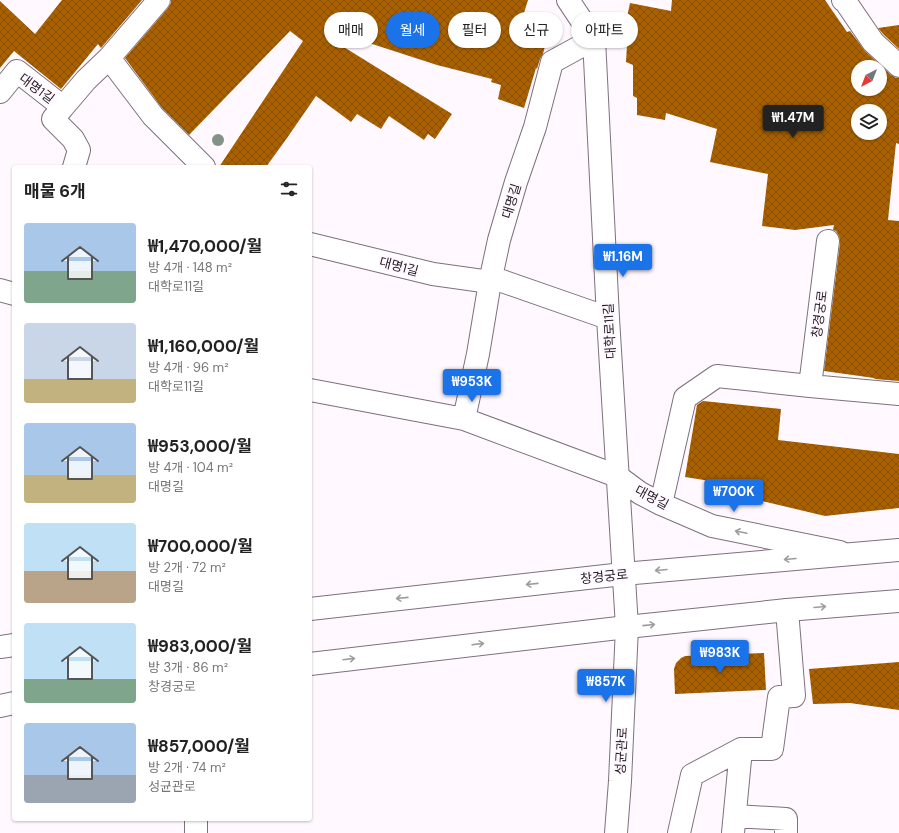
<!DOCTYPE html>
<html lang="ko">
<head>
<meta charset="utf-8">
<style>
  :root { --surface:#fff; --page:#f2f2f2; --text:#222; --muted:#767676; --accent:#1a73e8 }
  body { margin:0; font-family:"DM Sans","Noto Sans KR",sans-serif; background:var(--page); color:var(--text); height:100vh; display:flex; flex-direction:column; font-size:15px; white-space:nowrap }
  * { box-sizing:border-box; margin:0 }
  p { font-size:13px; color:var(--muted) }
  .icon { flex:none; width:22px; height:22px; fill:none; stroke:currentColor; stroke-width:2; stroke-linecap:round; stroke-linejoin:round }
  .map { position:relative; flex:1; overflow:hidden }
  .side { position:absolute; left:12px; top:165px; width:300px; height:656px; display:flex; flex-direction:column; background:var(--surface); border-radius:4px; box-shadow:0 1px 3px #0004 }
  .side>* { flex:none }
  .guide { position:absolute; left:324px; top:12px; width:380px; height:36px; display:flex; gap:8px }
  .needle { width:26px; rotate:222deg }
  .tools { position:absolute; left:851px; top:60px; display:grid; gap:8px }
  .tools a { display:grid; place-items:center; width:36px; height:36px; border-radius:50%; background:var(--surface); box-shadow:0 1px 3px #0004; font-size:20px }
  .price { position:absolute; translate:-50% -34px; padding:0 9px; border-radius:4px; background:var(--accent); color:#fff; font-size:13px; line-height:26px; filter:drop-shadow(0 1px 2px #0008) }
  .price::after { content:''; position:absolute; left:50%; top:24px; width:12px; height:9px; margin-left:-6px; background:inherit; clip-path:polygon(0 0,100% 0,50% 100%) }
  .price.selected { background:#222; color:#fff }
  ul { padding:0; list-style:none }
  li { display:flex; align-items:center; gap:12px; height:100px; padding:0 12px }
  li span { display:grid; place-items:center; flex:none; width:112px; height:80px; border-radius:4px; color:#555 }
  li>.icon { margin-inline-start:auto }
  span .icon { width:48px; height:48px; fill:#fffc; stroke-width:1 }
  li b { font-size:17px }
  h2 { display:flex; justify-content:space-between; align-items:center; height:48px; padding:0 12px; font-size:17px }
  .pill { padding:0 14px; border-radius:18px; background:var(--surface); box-shadow:0 1px 3px #0004; font-size:14px; line-height:36px }
  .pill.selected { background:var(--accent); color:#fff }
  .map>svg:first-child { display:block }
</style>
</head>
<body>
<div class="map">
<svg width="899" height="833" viewBox="0 0 899 833">
  <defs>
    <pattern id="building-cross-hatch" width="8" height="8" patternUnits="userSpaceOnUse"><rect width="8" height="8" fill="#a86000"/><path d="M0 0l8 8M0 8l8-8" fill="none" stroke="#894f02"/></pattern>
  </defs>
  <rect width="100%" height="100%" fill="#fff8ff"/>
  <!-- building -->
  <path fill="url(#building-cross-hatch)" fill-rule="evenodd" d="M62 0H142L101 48 98 44 61 89 14 51 0 68V1L35 34Z
    M171 0H528L524 13 546 21 539 44 545 46 543 54 540 59 537 69 536 68 524 108 498 99 501 85 491 82 492 79 437 65 329 30 326 36 452 114 435 139 428 134 424 140 389 116 381 129 357 114 351 122 316 96 287 138 266 167H219L303 41 290 31 189 135 162 108 125 58 168 8 171 3Z
    M672 0H825L847 32 850 31 865 51 891 75 896 78H899V144L896 143 888 220 899 221V381L875 379 874 378 824 371 840 243 839 236 836 231 833 230 834 225 795 230 762 226 768 174 710 162 717 129 666 113 665 120 637 115V98L633 96V65L626 62 628 28 625 27 630 3 671 11ZM858 67H880V89H858ZM858 111H880V133H858Z
    M899 25V49L883 34 878 28Z
    M703 401 781 409 778 440 899 454V508L825 516 758 500 761 489 685 477 697 405Z
    M764 653 766 690 675 694 674 669 676 663 681 658 685 656Z
    M899 662V710L850 703 813 704 809 669Z"/>
  <g fill="none" stroke-linecap="round" stroke-linejoin="round">
    <!-- minor casing -->
    <g stroke="#7e707e" stroke-width="24">
      <path id="minor" d="M568 0 594 39 608 318 627 627 620 781 616 833
        M843 0 845 1 873 42 899 66
        M109 58 153 116 204 167
        M0 92 17 71 63 107 86 80 109 58 159 0
        M63 107 53 119 73 139 79 150 74 167
        M310 244 433 274 490 282 502 281 608 318
        M0 290 14 294
        M810 386 828 241
        M310 390 464 419 617 476 640 493 661 504 712 526 840 552
        M464 419 478 354 490 282 499 240 516 182 535 127 552 62 594 39
        M661 504 685 398 717 376 810 386 899 394
        M735 816 786 819V833
        M196 833V819
        M679 833 692 775 741 749
        M733 833 741 749H772L779 697 794 696 787 610"/>
    </g>
    <!-- major casing -->
    <g stroke="#7e707e" stroke-width="24">
      <path id="major" d="M310 609 623 574 899 550
        M0 647 14 645
        M310 664 627 627 787 610 899 601
        M0 706 14 703"/>
    </g>
    <!-- minor -->
    <use href="#minor" stroke="#fff" stroke-width="22"/>
    <!-- major -->
    <use href="#major" stroke="#fff" stroke-width="22"/>
  </g>
  <!-- trees -->
  <circle fill="#829287" cx="218" cy="140" r="6"/>
  <!-- one-way arrows -->
  <defs><path id="oneway-shaft" d="M-6 0H5M1.5-3L5.5 0L1.5 3" fill="none" stroke-width="1.6" stroke-linecap="round" stroke-linejoin="round"/></defs>
  <g stroke="#9e9c9e">
    <use href="#oneway-shaft" transform="translate(741 532) rotate(-168)"/>
    <use href="#oneway-shaft" transform="translate(790 559) rotate(175)"/>
    <use href="#oneway-shaft" transform="translate(661 570) rotate(175)"/>
    <use href="#oneway-shaft" transform="translate(532 584) rotate(174)"/>
    <use href="#oneway-shaft" transform="translate(402 598) rotate(174)"/>
    <use href="#oneway-shaft" transform="translate(820 607) rotate(-5)"/>
    <use href="#oneway-shaft" transform="translate(649 625) rotate(-6)"/>
    <use href="#oneway-shaft" transform="translate(478 644) rotate(-7)"/>
    <use href="#oneway-shaft" transform="translate(349 659) rotate(-7)"/>
  </g>
  <g text-anchor="middle" stroke-width="4" stroke-linejoin="round" paint-order="stroke">
    <!-- street labels -->
    <g font-size="13" fill="#282228" stroke="#fff8ff">
      <text transform="translate(37 88) rotate(37)" y="5">대명1길</text>
      <text transform="translate(511 201) rotate(-73)" y="5">대명길</text>
      <text transform="translate(399 266) rotate(15)" y="5">대명1길</text>
      <text transform="translate(819 314) rotate(-83)" y="5">창경궁로</text>
      <text transform="translate(609 331) rotate(-93)" y="5">대학로11길</text>
      <text transform="translate(652 497) rotate(28)" y="5">대명길</text>
      <text transform="translate(604 576) rotate(-6)" y="5">창경궁로</text>
      <text transform="translate(621 751) rotate(-87)" y="5">성균관로</text>
    </g>
  </g>
</svg>
<div class="tools">
<a><svg class="needle" viewBox="-14 -14 28 28"><path d="M0-13l5 13h-10z" fill="#e53935"/><path d="M0 13l5-13h-10z" fill="#767676"/></svg></a>
<a><svg class="icon" aria-label="layers" viewBox="0 0 24 24"><path d="M12 4l9 5-9 5-9-5zM3 14l9 5 9-5"/></svg></a>
</div>
<b class="price selected" style="left:793px;top:139px">₩1.47M</b>
<b class="price" style="left:623px;top:278px">₩1.16M</b>
<b class="price" style="left:472px;top:403px">₩953K</b>
<b class="price" style="left:734px;top:513px">₩700K</b>
<b class="price" style="left:720px;top:674px">₩983K</b>
<b class="price" style="left:606px;top:703px">₩857K</b>
<div class="guide">
<a class="pill">매매</a>
<a class="pill selected">월세</a>
<a class="pill">필터</a>
<a class="pill">신규</a>
<a class="pill">아파트</a>
</div>
<section class="side">
<h2>매물 6개<svg class="icon" aria-label="filters" viewBox="0 0 24 24"><path d="M4 7h16M4 17h16"/><circle cx="9" cy="7" r="2"/><circle cx="15" cy="17" r="2"/></svg></h2>
<ul>
<li><span style="background:linear-gradient(#a9c7e8 60%,#7fa58c 0)"><svg class="icon" aria-label="home" viewBox="0 0 24 24"><path d="M3 11l9-7 9 7M6 9v11h12V9"/></svg></span><div><b>₩1,470,000/월</b><p>방 4개 · 148 m²</p><p>대학로11길</p></div></li>
<li><span style="background:linear-gradient(#c9d6e8 70%,#c2b280 0)"><svg class="icon" aria-label="home" viewBox="0 0 24 24"><path d="M3 11l9-7 9 7M6 9v11h12V9"/></svg></span><div><b>₩1,160,000/월</b><p>방 4개 · 96 m²</p><p>대학로11길</p></div></li>
<li><span style="background:linear-gradient(#a9c7e8 65%,#c2b280 0)"><svg class="icon" aria-label="home" viewBox="0 0 24 24"><path d="M3 11l9-7 9 7M6 9v11h12V9"/></svg></span><div><b>₩953,000/월</b><p>방 4개 · 104 m²</p><p>대명길</p></div></li>
<li><span style="background:linear-gradient(#bfe0f5 60%,#b9a48a 0)"><svg class="icon" aria-label="home" viewBox="0 0 24 24"><path d="M3 11l9-7 9 7M6 9v11h12V9"/></svg></span><div><b>₩700,000/월</b><p>방 2개 · 72 m²</p><p>대명길</p></div></li>
<li><span style="background:linear-gradient(#bfe0f5 70%,#7fa58c 0)"><svg class="icon" aria-label="home" viewBox="0 0 24 24"><path d="M3 11l9-7 9 7M6 9v11h12V9"/></svg></span><div><b>₩983,000/월</b><p>방 3개 · 86 m²</p><p>창경궁로</p></div></li>
<li><span style="background:linear-gradient(#a9c7e8 65%,#9aa5b1 0)"><svg class="icon" aria-label="home" viewBox="0 0 24 24"><path d="M3 11l9-7 9 7M6 9v11h12V9"/></svg></span><div><b>₩857,000/월</b><p>방 2개 · 74 m²</p><p>성균관로</p></div></li>
</ul>
</section>
</div>
</body>
</html>
